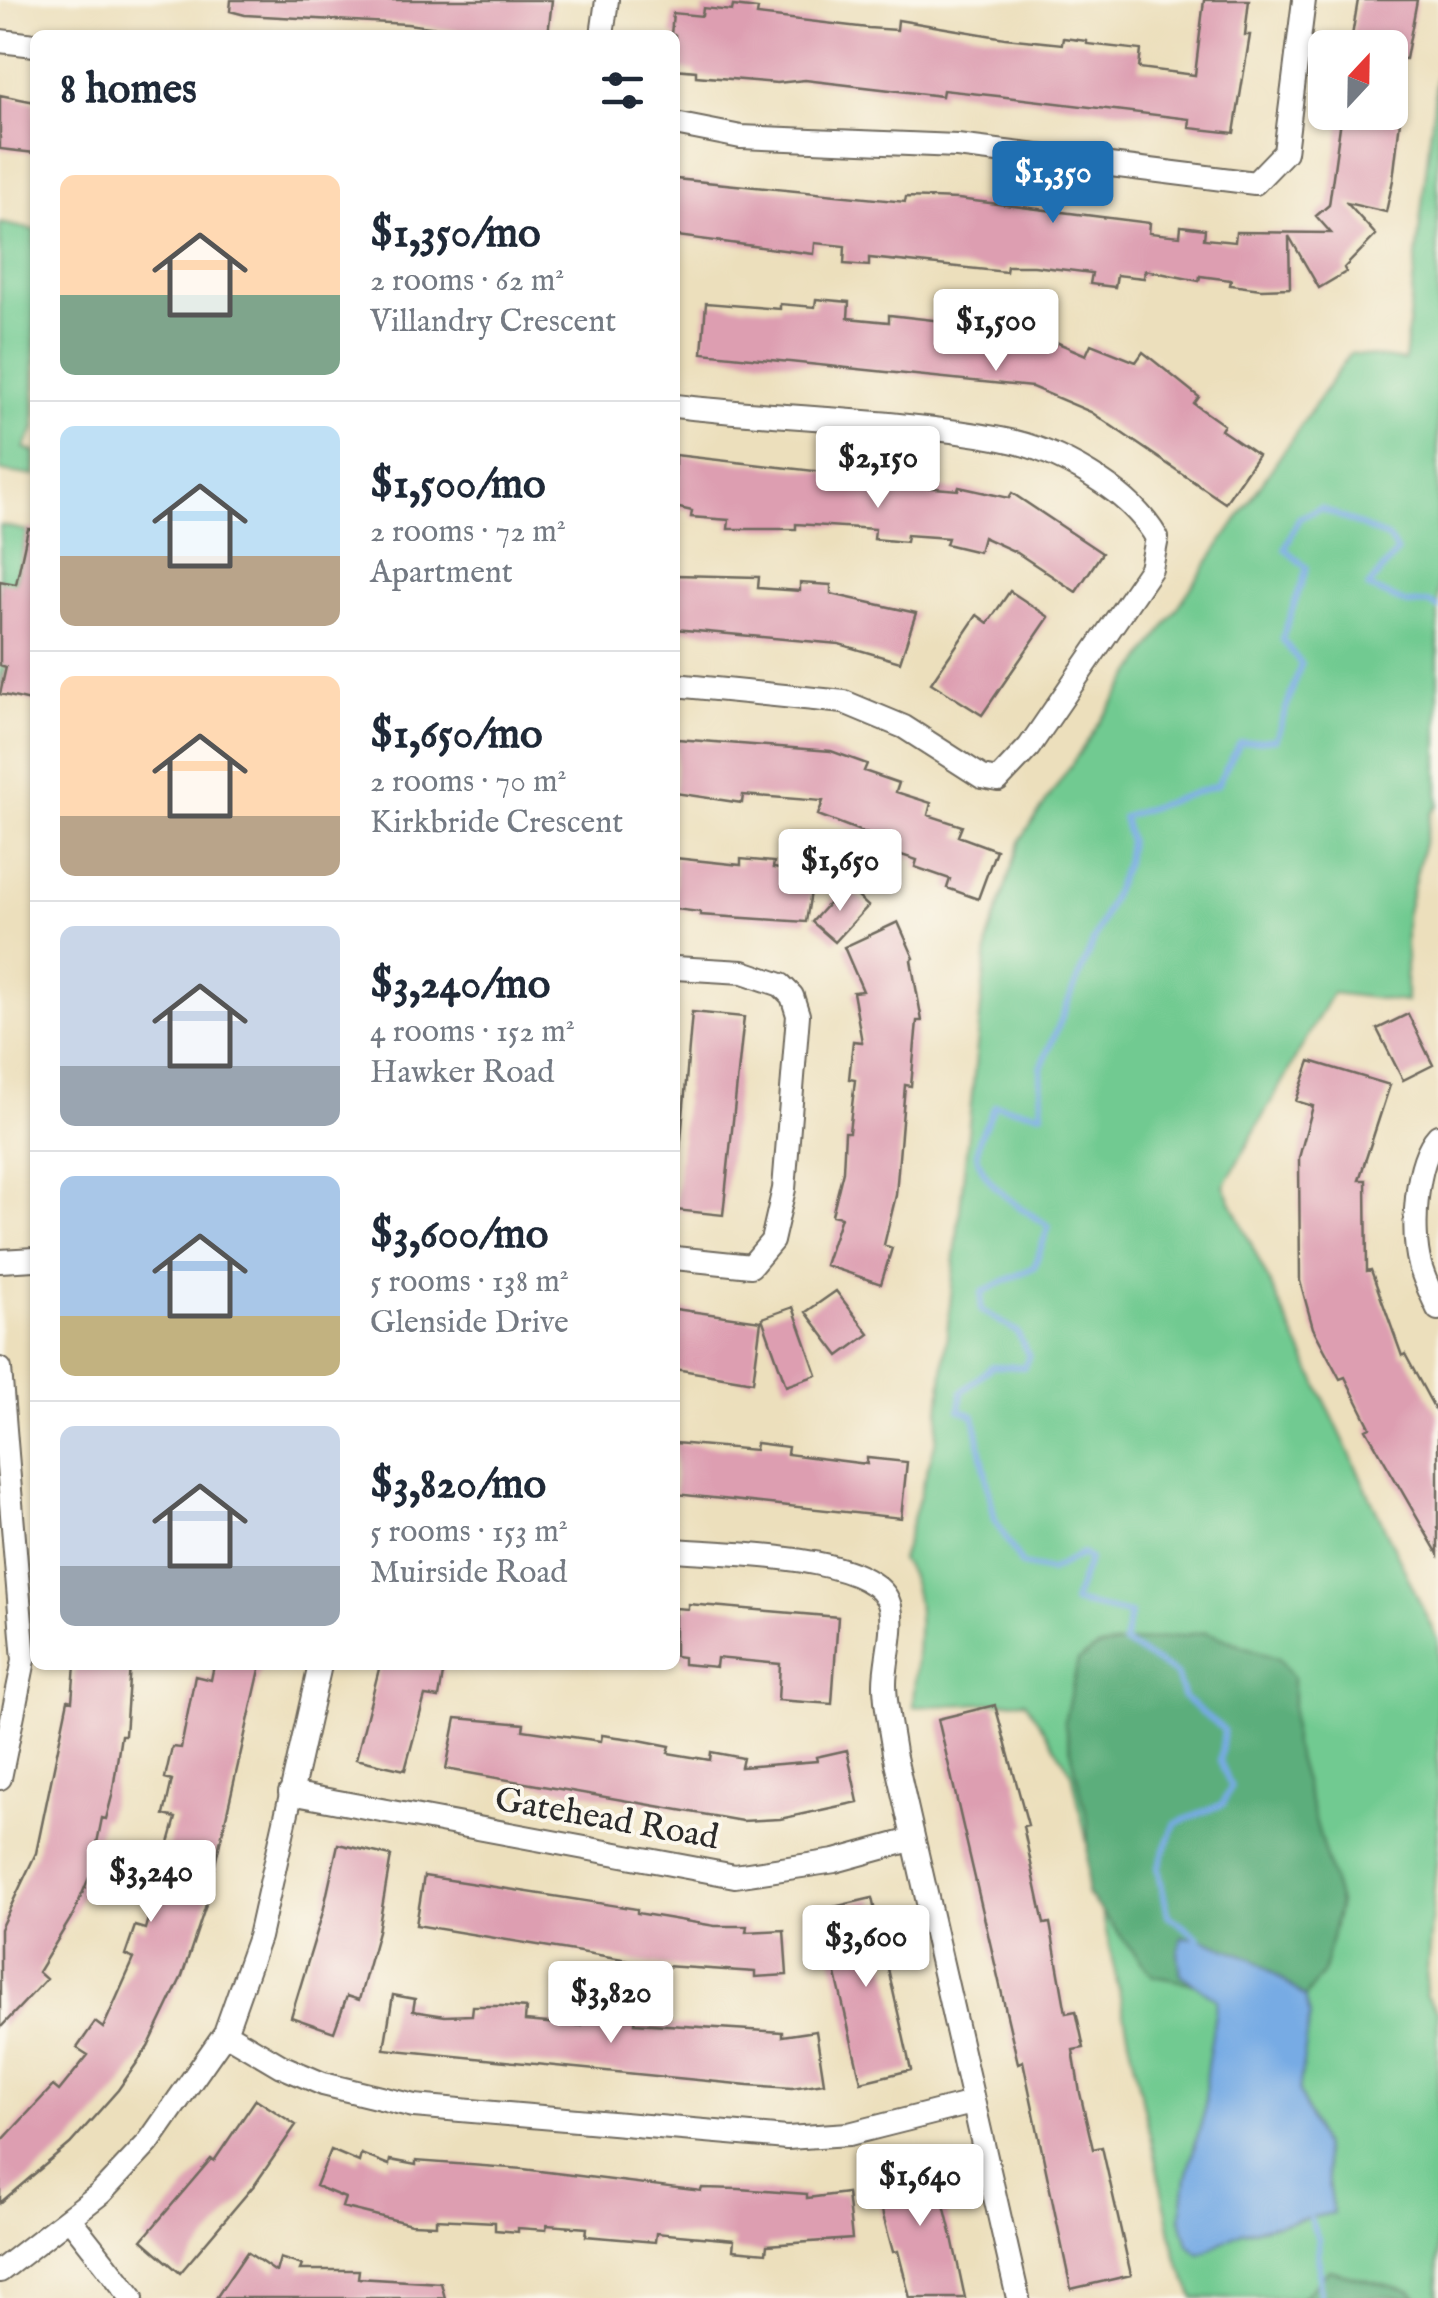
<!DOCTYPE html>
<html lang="en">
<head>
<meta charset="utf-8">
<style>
  :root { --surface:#fff; --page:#f2f2f3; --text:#1f2937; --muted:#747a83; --line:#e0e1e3; --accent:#1f6fb2 }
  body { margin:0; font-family:"IM FELL English",serif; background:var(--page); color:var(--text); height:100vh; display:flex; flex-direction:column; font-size:38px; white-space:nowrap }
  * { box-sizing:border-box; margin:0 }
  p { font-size:32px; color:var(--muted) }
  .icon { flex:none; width:55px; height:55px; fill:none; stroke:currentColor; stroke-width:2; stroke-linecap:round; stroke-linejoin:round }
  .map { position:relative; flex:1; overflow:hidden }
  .panel { position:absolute; left:30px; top:30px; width:650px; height:1640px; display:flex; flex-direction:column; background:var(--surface); border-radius:15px; box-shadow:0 2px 8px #0004 }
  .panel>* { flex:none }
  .needle { width:65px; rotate:22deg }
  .buttons { position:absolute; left:1308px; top:30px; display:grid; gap:20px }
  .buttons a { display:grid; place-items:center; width:100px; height:100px; border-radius:15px; background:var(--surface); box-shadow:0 2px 8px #0004; font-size:50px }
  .price { position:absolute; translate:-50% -85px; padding:0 22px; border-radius:10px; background:#fff; color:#222; font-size:32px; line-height:65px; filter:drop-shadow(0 2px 5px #0008) }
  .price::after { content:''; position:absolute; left:50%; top:60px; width:30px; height:22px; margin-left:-15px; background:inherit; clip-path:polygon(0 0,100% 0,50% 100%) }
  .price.active { background:var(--accent); color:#fff }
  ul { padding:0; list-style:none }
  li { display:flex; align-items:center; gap:30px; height:250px; padding:0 30px }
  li+li { border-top:2px solid var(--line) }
  li span { display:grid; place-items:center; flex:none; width:280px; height:200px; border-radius:15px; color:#555 }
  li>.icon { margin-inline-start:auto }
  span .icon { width:120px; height:120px; fill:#fffc; stroke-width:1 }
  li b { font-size:42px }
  h2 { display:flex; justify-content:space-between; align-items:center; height:120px; padding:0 30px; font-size:42px }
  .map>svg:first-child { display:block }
</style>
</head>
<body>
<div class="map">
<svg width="1438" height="2298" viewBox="0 0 1438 2298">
  <rect width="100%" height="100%" fill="#fbf7ec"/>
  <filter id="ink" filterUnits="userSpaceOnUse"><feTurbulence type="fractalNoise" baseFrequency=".01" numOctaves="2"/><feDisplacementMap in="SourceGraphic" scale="20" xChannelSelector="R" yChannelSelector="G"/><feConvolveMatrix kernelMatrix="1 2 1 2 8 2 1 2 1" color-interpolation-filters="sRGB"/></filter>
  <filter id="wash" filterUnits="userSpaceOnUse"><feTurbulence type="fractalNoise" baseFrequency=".0048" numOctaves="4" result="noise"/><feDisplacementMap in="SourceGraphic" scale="40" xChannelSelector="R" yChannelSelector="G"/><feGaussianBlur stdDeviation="2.25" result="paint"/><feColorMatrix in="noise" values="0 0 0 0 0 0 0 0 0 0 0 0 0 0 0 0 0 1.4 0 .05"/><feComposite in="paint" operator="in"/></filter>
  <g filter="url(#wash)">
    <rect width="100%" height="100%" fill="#ecdfbc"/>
    <!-- green -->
    <path fill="#71ca91" stroke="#4e7a5e" stroke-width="2.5" d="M1438 67V805L1431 814 1406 916V1002L1332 993 1224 1186 1438 1641V1842L1425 1995 1438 2012V2298H1194L1176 2256 1072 1773 1025 1701 913 1707C914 1665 930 1593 901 1560L936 1440 988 940 1021 839 1350 353 1404 361Z
      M0 223 35 230V429L24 448 35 452V476L0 471Z
      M0 525 28 531 10 601 21 604 0 695Z"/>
    <!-- forest -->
    <path fill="#5cae7b" stroke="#446c53" stroke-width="2.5" d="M1206 1632 1279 1659 1293 1677V1743L1339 1903 1323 1973 1305 1997 1252 1958 1181 1973 1196 1984 1153 1976 1087 1894 1088 1821 1064 1722 1078 1661 1099 1647Z
      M1329 2270 1410 2291 1418 2298H1301Z"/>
    <!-- water -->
    <path fill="#77abe4" stroke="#516b88" stroke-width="2.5" d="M1182 1937 1199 1938 1252 1958 1305 1997 1310 2015 1299 2092 1322 2146 1333 2213 1242 2232 1200 2254 1188 2245 1181 2218 1186 2177 1205 2109 1206 2073 1217 2000 1181 1974 1178 1953Z"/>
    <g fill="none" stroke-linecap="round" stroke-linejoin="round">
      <!-- stream -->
      <path stroke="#77abe4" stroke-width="6" d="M1199 1938 1168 1915 1158 1868 1175 1824 1223 1804 1231 1787 1220 1761 1224 1730 1184 1698 1176 1674 1124 1643 1130 1614 1073 1602 1089 1559 1082 1554 1050 1571 1022 1565 995 1520 974 1416 960 1410 962 1392 992 1366 1024 1367 1029 1356 1017 1332 981 1310 982 1292 1034 1267 1049 1226C1024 1210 988 1190 978 1159 973 1143 989 1120 995 1105L1042 1113 1041 1068 1126 863 1129 840 1123 817 1217 785 1240 743 1276 739 1301 664 1282 639 1307 568 1285 549 1299 518 1321 508 1388 538 1397 552 1368 587 1407 604 1431 603 1438 608
        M1310 2219 1318 2239 1320 2298"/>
    </g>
    <g id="blocks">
      <!-- building -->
      <path fill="#dd9eb1" d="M231 0H552L548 35H491L407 24 245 15 230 11Z
        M1204 0H1249L1245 35H1250L1234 133 1189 128 1190 119 998 96 943 90 942 96 805 80 777 83 696 76V71L675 69V35H671L673 13 702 16 703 8 732 11 733 6 758 9 757 15 868 28 897 30 898 20 1005 38 1062 44 1063 38 1087 41V44L1141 50 1139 68 1195 75Z
        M1358 0H1417L1406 59 1390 58V48H1350Z
        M0 95 35 102V153L0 149Z
        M1342 112H1401L1393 180 1386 212 1347 203 1376 235 1344 268 1346 272 1319 288 1289 236 1290 288 1261 289 1230 285 1231 280 1200 276 1199 281 1145 270 1144 278 1117 275 1115 287 1090 284 1092 273 1034 266H1007L1006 272 869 258V266L844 264 845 246 815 243 814 254 677 236 675 179 905 202 906 197 958 199 1150 223 1149 233 1180 236 1181 226 1205 229 1204 239 1235 242 1236 232 1331 233 1316 216 1329 205Z
        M816 299 849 302 848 318 889 322V315L960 323V328L1049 339 1086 355 1091 344 1136 362 1143 352 1199 397 1194 404 1224 425 1221 430 1258 455 1225 503 1091 412 1032 387 702 353 706 303 780 309V304L815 307Z
        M675 455 911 482V486L958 490 959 487 1009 498 1012 493 1102 553 1076 592 1016 552 983 537 979 552 946 544 948 538 907 535 906 542 874 539 875 529 796 524V529H728L729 520 691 517 692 511 675 507Z
        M28 529H35V702L0 694 6 667 0 665V581L16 584Z
        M675 575 759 577 758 588 800 591V583L831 585V594L916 613 900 662 839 644 675 629Z
        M1010 591 1049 617 982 715 931 683 977 615 988 623Z
        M677 739 831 751 867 764 864 771 899 783 896 792 931 803 928 815 962 826 958 836 996 850 978 899 947 888 950 879 915 867 917 860 886 850 889 842 818 815 823 801 743 795 742 803 675 793Z
        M675 858 741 865V859L774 862 773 868 814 874 806 922 700 915V912L675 909Z
        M845 885 868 906 835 942 812 922Z
        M898 922 914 958 911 960 922 1021H917L911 1086 905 1085 896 1195 884 1245 892 1248 881 1284 825 1265 841 1217 832 1215 843 1171 845 1132H849L855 1080 849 1079 853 1041 862 1042 853 992 863 991 844 947Z
        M692 1012 744 1017 723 1215 675 1210Z
        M1408 1014 1433 1065 1403 1080 1377 1029Z
        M1310 1061 1390 1085 1359 1180H1366L1367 1271 1371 1270 1402 1356 1405 1354 1438 1415V1554L1366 1429 1370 1427 1345 1377 1340 1379 1313 1328 1300 1281 1299 1158 1313 1106 1296 1101Z
        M836 1291 869 1334 839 1356 806 1312Z
        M793 1307 817 1375 786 1386 762 1318Z
        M675 1309 761 1321 753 1382 675 1369Z
        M675 1443 755 1450 756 1443 788 1447 787 1454 867 1464V1458L907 1462 901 1518 675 1494Z
        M688 1604 838 1617 832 1704 778 1700 780 1664 717 1658 716 1667 683 1664V1657L675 1656V1608L688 1609Z
        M75 1665H130L125 1735H121L112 1796 106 1819 102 1818 91 1873 74 1913 38 1972 46 1979 0 2028V1929L36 1853 68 1700 72 1701Z
        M214 1665H261L205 1908 182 1976 148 2047 118 2090 70 2144 0 2203V2143L53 2086 59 2091 88 2055 77 2048 95 2022 103 2028 134 1959 125 1955 135 1926 145 1929 176 1818 164 1815 172 1780 165 1778 172 1747 181 1748 195 1676 211 1680Z
        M380 1665 444 1668 439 1698 425 1696 405 1770 356 1759Z
        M995 1705 1028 1825 1023 1826 1044 1924 1050 1923 1066 2013 1076 2011 1084 2048 1073 2050 1080 2093 1093 2149 1102 2147 1131 2275 1071 2289 1023 2061 1018 2063 938 1719Z
        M456 1718 524 1724 523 1730 601 1741 602 1735 639 1740 670 1746 668 1753 710 1760 711 1752 743 1758 741 1767 817 1761 816 1757 847 1750 858 1802 780 1819 742 1821 446 1769Z
        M338 1844 391 1856 378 1931 359 2000 347 1996 334 2032 291 2017 323 1912Z
        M424 1876 637 1909V1913L715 1926H747L746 1932 784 1930 787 1975 755 1977V1972L665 1966 416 1925Z
        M872 1898 911 2070 861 2082 821 1910Z
        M393 1995 415 1999 413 2011 445 2016 472 2015 473 2006H502L526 2008 525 2021 582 2026 584 2010 636 2018 635 2023 782 2032V2036L816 2031 824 2083 792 2088 748 2085 384 2049Z
        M256 2099 296 2125 256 2183 180 2273 142 2240 211 2159 214 2161Z
        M331 2150 359 2162 361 2154 389 2165 390 2160 416 2165V2161L523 2169 701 2191 702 2188 739 2189 807 2194V2198L847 2193 852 2239 767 2245 766 2253 733 2250 734 2240 656 2233 655 2242 586 2236 587 2228 547 2225 546 2230 518 2228V2232L495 2230V2222L436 2219V2225L411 2224 342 2207 345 2198 316 2186Z
        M932 2156 952 2237 965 2298H910L898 2251 893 2252 883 2215 874 2169Z
        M247 2252 276 2272 280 2258 302 2265 300 2270H359L358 2278 441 2283 445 2298H216Z"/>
    </g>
  </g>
  <g filter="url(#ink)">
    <use href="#blocks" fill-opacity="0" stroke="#6f6a5e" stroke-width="2.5"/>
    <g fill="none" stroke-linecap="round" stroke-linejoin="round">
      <!-- street casing -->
      <g stroke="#6f6a5e" stroke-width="26">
        <path id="street" d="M602 35 607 0
          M0 41 35 45
          M675 124 741 137 957 146 1255 183 1285 152 1304 0
          M675 406C783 419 894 419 1001 439 1056 449 1129 489 1157 538L1151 569 1029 747 998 780 982 777 904 727 844 702 675 685
          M675 968 743 972 781 985 792 996 798 1015 784 1189 772 1241 751 1266 675 1258
          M1438 1136C1415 1161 1411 1232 1420 1265 1424 1280 1432 1295 1438 1309
          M0 1261 35 1259
          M0 1369 24 1660 0 1778
          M675 1550C719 1554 880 1553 890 1607 895 1631 885 1660 885 1684 885 1706 891 1731 894 1753L1018 2298
          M290 1793 735 1876 835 1861 911 1840
          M225 2033 281 2066 323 2084 414 2106 787 2138 849 2134 972 2103
          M70 2219 132 2298
          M0 2271 101 2193 148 2143 225 2033 259 1937 320 1665"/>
      </g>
      <!-- street -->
      <use href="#street" stroke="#fff" stroke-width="22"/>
    </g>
  </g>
  <g text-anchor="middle" stroke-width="8" stroke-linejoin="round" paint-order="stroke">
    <!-- street labels -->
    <g font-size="35" fill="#2b2b2b" stroke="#fbf7ec">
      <text transform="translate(607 1817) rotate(10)" y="12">Gatehead Road</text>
    </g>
  </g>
</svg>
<div class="buttons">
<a><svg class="needle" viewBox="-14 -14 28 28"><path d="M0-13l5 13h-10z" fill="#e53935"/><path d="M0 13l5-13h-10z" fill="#747a83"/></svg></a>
</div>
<b class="price active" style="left:1053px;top:226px">$1,350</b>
<b class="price" style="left:996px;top:374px">$1,500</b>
<b class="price" style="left:878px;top:511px">$2,150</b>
<b class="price" style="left:840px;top:914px">$1,650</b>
<b class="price" style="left:151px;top:1925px">$3,240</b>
<b class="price" style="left:866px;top:1990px">$3,600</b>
<b class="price" style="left:611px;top:2046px">$3,820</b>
<b class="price" style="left:920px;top:2229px">$1,640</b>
<section class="panel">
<h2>8 homes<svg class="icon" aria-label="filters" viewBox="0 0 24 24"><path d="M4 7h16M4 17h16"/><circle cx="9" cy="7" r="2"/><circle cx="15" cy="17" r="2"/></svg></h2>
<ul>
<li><span style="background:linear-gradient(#ffd9b3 60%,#7fa58c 0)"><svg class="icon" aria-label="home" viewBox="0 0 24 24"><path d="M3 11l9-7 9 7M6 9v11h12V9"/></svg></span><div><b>$1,350/mo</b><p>2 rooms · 62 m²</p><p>Villandry Crescent</p></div></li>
<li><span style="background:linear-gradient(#bfe0f5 65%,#b9a48a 0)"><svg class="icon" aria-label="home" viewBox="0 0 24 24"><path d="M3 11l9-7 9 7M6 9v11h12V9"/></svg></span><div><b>$1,500/mo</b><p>2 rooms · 72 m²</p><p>Apartment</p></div></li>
<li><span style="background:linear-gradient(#ffd9b3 70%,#b9a48a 0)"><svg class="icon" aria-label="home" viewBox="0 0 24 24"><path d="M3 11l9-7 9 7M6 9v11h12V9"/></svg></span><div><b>$1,650/mo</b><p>2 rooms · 70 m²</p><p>Kirkbride Crescent</p></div></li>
<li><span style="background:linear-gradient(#c9d6e8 70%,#9aa5b1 0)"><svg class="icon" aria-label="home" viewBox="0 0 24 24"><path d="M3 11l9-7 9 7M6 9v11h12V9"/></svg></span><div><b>$3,240/mo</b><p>4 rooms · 152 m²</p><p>Hawker Road</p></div></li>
<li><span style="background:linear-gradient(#a9c7e8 70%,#c2b280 0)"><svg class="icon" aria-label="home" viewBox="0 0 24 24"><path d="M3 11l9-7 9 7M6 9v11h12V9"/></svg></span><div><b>$3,600/mo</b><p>5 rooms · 138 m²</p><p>Glenside Drive</p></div></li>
<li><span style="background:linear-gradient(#c9d6e8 70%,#9aa5b1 0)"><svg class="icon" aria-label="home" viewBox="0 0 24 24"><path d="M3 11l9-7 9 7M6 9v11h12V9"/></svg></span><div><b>$3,820/mo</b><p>5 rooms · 153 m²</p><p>Muirside Road</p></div></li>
</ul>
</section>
</div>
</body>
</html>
